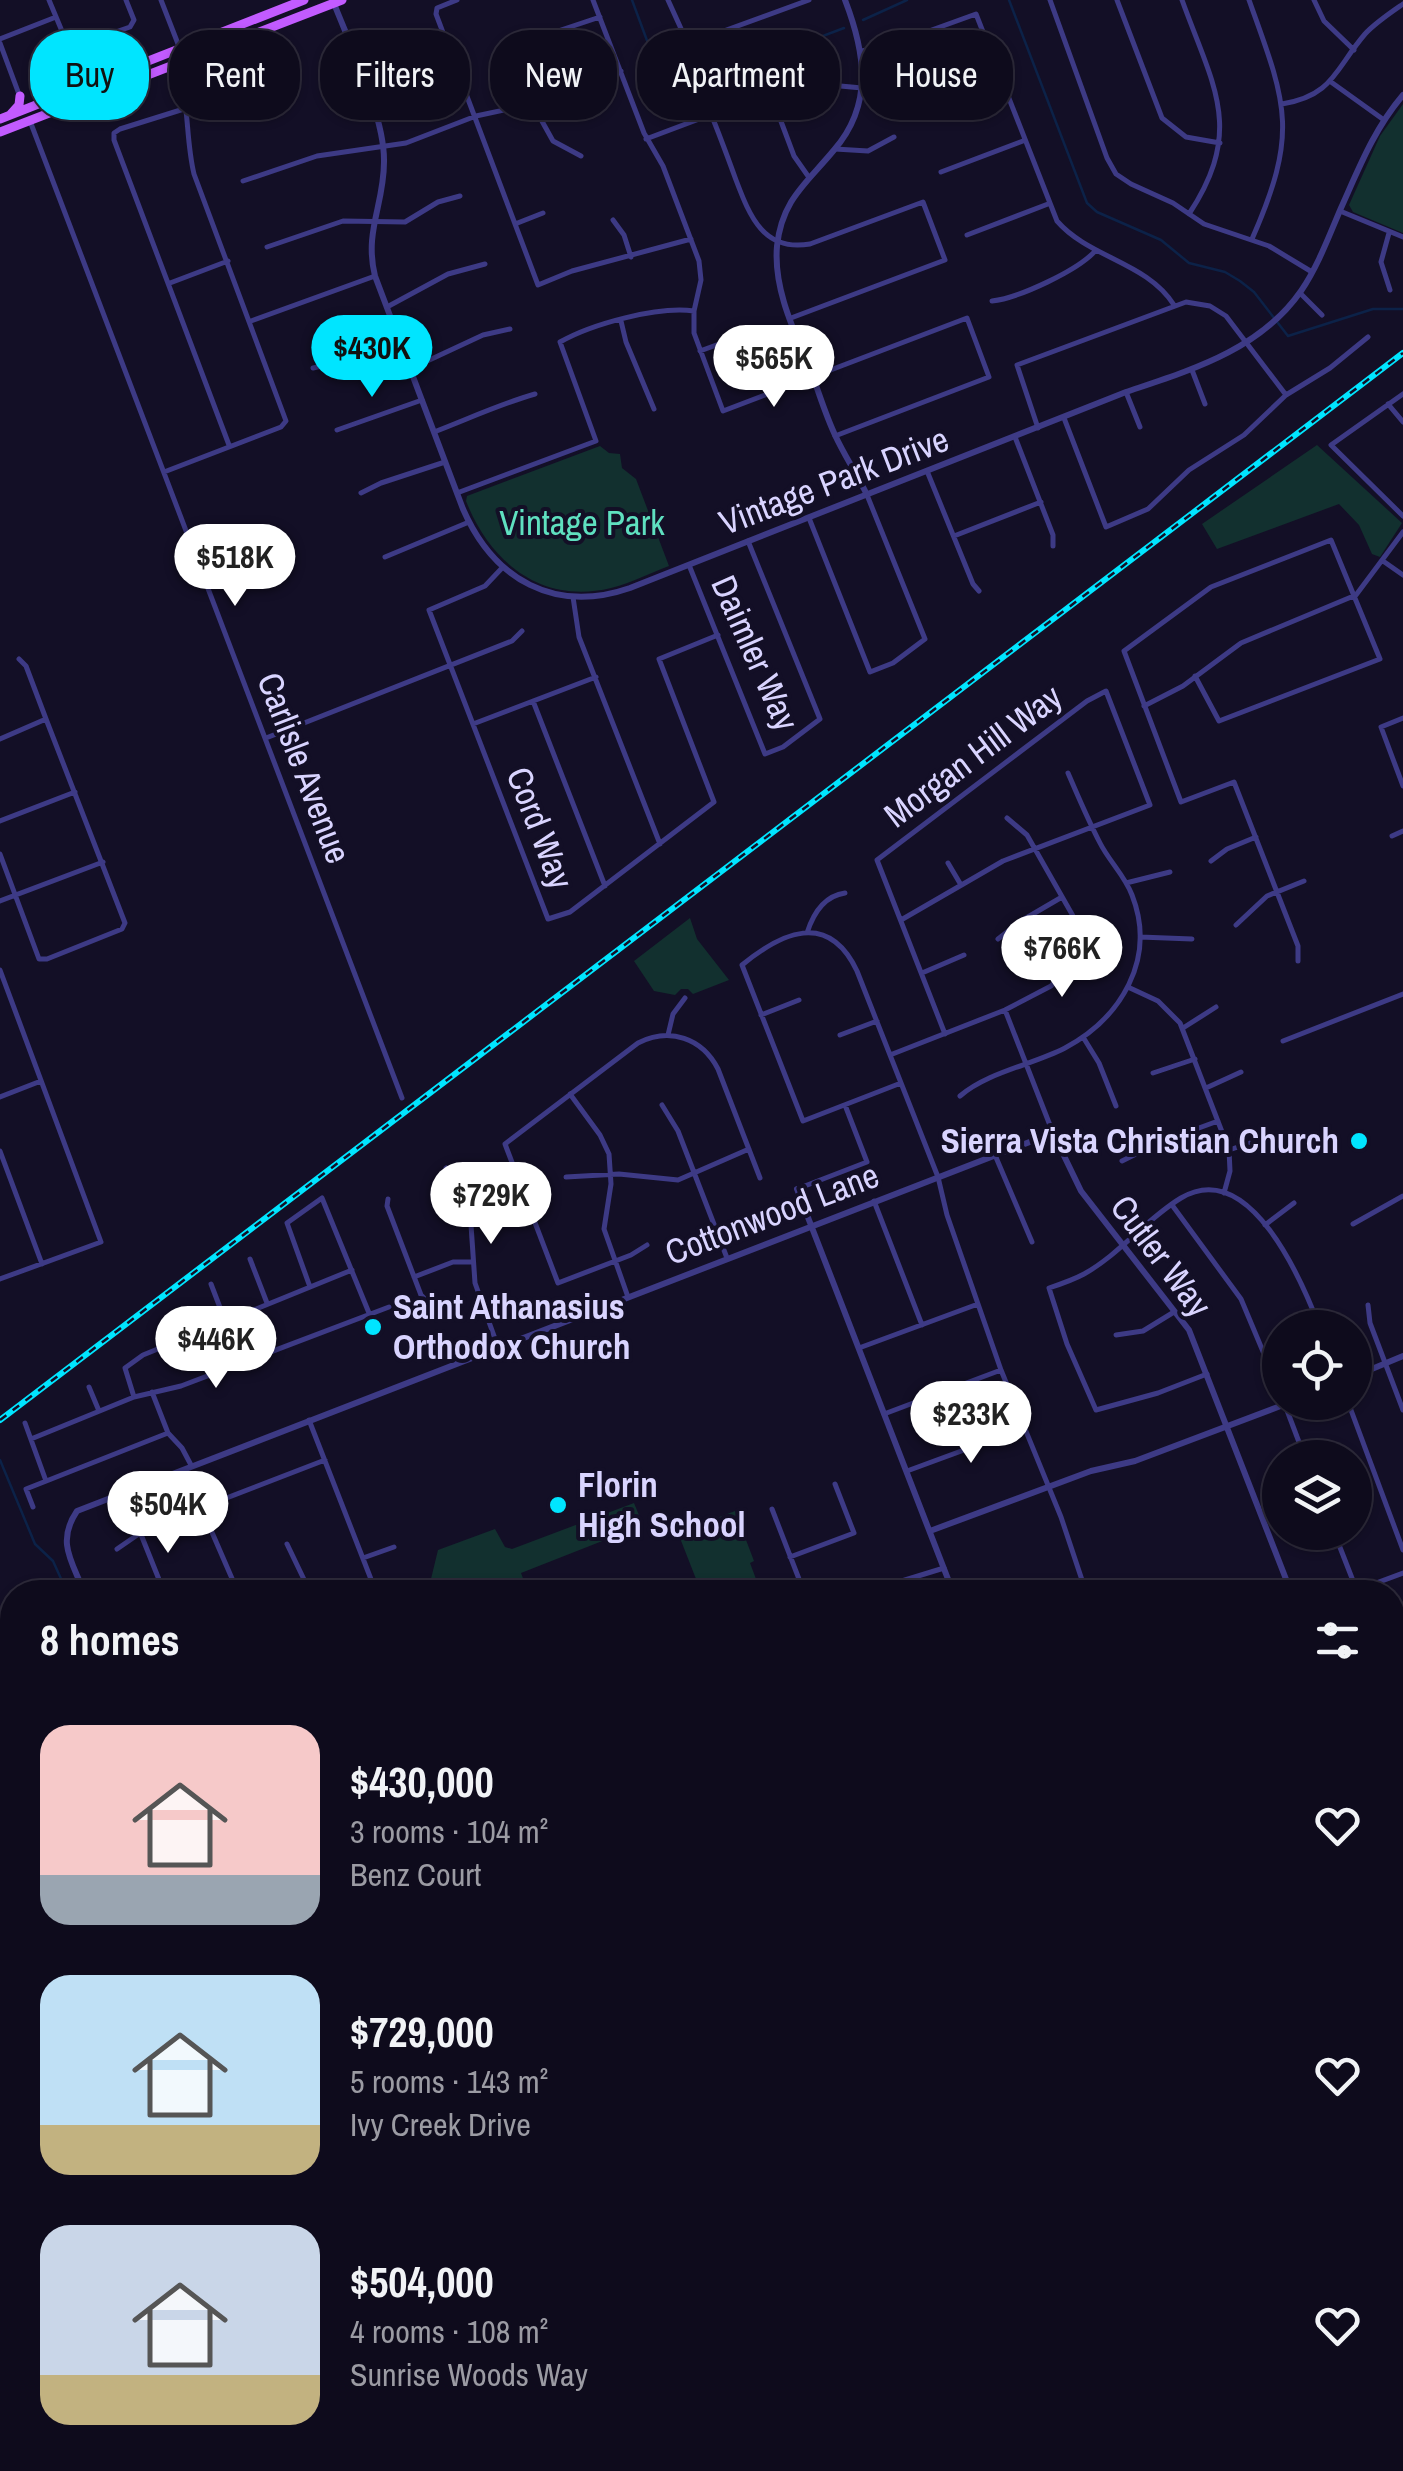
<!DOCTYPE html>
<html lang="en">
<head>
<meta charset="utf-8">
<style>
  :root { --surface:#0e0b1c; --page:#171425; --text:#f1f3f6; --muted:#9b9ba3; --line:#2e2b3b; --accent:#00e5ff }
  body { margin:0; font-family:"Archivo Narrow",sans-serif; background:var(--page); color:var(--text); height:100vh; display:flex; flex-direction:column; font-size:38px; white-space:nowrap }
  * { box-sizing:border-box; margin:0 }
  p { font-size:32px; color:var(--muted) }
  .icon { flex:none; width:55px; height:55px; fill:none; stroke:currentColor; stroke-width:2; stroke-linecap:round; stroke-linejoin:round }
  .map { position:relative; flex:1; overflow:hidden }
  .drawer { position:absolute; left:0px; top:1580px; width:1405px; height:892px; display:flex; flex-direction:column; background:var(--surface); border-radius:40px 40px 0 0; box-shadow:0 2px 8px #0004,0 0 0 2px var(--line) }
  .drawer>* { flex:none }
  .top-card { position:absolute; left:30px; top:30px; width:1345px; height:90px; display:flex; gap:20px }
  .controls { position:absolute; left:1262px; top:1310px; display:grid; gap:20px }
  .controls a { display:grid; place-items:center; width:110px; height:110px; border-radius:50%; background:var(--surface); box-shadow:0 2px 8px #0004,0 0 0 2px var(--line); font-size:50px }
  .price { position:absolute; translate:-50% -85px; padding:0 22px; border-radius:35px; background:#fff; color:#222; font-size:32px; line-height:65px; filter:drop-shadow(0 2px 5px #0008) }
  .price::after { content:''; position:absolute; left:50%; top:60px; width:30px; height:22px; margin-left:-15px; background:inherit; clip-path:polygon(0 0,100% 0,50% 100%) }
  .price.on { background:var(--accent); color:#111 }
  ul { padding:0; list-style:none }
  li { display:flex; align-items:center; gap:30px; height:250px; padding:0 40px }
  li span { display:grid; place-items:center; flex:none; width:280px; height:200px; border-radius:30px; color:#555 }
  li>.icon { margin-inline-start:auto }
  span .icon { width:120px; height:120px; fill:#fffc; stroke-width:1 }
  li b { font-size:42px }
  h2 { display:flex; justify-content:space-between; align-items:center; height:120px; padding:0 40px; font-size:42px }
  .tag { padding:0 35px; border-radius:40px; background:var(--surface); box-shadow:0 2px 8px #0004,0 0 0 2px var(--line); font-size:35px; line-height:90px }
  .tag.on { background:var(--accent); color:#111 }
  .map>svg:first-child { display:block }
</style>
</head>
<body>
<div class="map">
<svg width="1403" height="2471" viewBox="0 0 1403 2471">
  <rect width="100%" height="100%" fill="#130f26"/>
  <!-- green -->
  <path fill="#12302f" d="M1403 104V233L1353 212 1349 205 1380 136Z
    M1317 445 1402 523 1380 557 1372 554 1359 525 1339 504 1217 549 1202 524Z
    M600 446 609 453 620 454 622 468 636 479 669 566C650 573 631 583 611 588 541 605 490 562 466 501L467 496Z
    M690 918 697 939 729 980 693 994 688 989H681L675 995 654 991 634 961Z
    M634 1503 643 1525 521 1573 528 1592H432L430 1583 438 1550 495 1529 505 1547 512 1549Z
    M735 1511 754 1561 750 1563 756 1579 723 1592H713L708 1580 698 1584 678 1533Z"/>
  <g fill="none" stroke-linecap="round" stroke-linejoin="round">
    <!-- stream -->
    <path stroke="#0c2248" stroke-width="2.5" d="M632 0 665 89 672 93 844 28
      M1009 0 1087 203 1097 212 1161 240 1189 263 1225 272 1240 281 1254 292 1288 336 1373 309H1403
      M863 20 907 0
      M0 1460 35 1544 53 1561 67 1592
      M564 2460 568 2471"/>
    <!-- minor -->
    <path stroke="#3d3a85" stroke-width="5" d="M49 0 69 48 130 27 134 20 126 0
      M161 0 180 49
      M457 0 437 8 436 14 538 285 572 271 691 239
      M593 0 644 133 663 166 699 261 701 280 694 311V333L723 411 967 318 989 377 835 436
      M668 0 688 44 809 0
      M1050 0 1107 158 1116 174 1131 184 1173 203 1204 224 1269 246 1312 272
      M1117 0 1162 118 1186 137 1220 143
      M1182 0C1213 86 1245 129 1189 214
      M1249 0C1287 105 1299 132 1252 239
      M1314 0 1324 21 1354 50
      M0 39 56 17
      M0 43 20 97
      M516 45 600 17
      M862 51 893 44 976 14 1057 221C1089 258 1147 262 1174 305
      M1331 82 1384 120
      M770 92 794 156 808 176
      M918 103 996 73
      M1282 104C1333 96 1335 69 1365 34 1375 23 1390 13 1403 4
      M533 105 553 141 581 156
      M187 108 120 129 114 133V140L229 445
      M711 114C720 136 728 158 736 180 750 217 764 252 810 244L923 202 945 260 791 318
      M30 121 402 1098
      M646 139 797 82 862 88
      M835 149 868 151 894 137
      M941 172 1023 141
      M243 181 317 156 406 143 476 116 546 101 621 71
      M1340 211 1403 237
      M613 220 624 235 631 257
      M515 224 543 213
      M1389 233 1381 262 1390 290
      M967 235 1048 204
      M267 247 343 221 405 222 438 202 460 196
      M170 283 228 261
      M1300 293 1322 315
      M992 301C1019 298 1079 270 1096 250
      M387 307 448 274 485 264
      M251 321 375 276
      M621 321 626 342 654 409
      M700 351 730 340
      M313 368 339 362 398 336
      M410 369 483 335 510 329
      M1192 370 1205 404
      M1126 392 1140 427
      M1403 394 1331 445 1403 516
      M1388 404 1403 422
      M1064 418 1106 527 1148 509 1189 470 1244 435 1286 395 1330 368 1368 337
      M1038 428 1017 365 1186 302 1210 306 1226 316 1286 395
      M337 430 422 400
      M434 432C468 419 500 404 535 394
      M1015 437 1053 535V546
      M927 471 973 584 979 591
      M164 472 281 427 286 421 194 174C186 141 189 108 180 75L167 68
      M361 493 381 483 445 462
      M457 493 596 441 560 342C592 324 657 306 694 311
      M809 518 870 672 893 663 925 639 867 495
      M954 536 1041 502
      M385 557 469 522
      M1383 561 1403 575
      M689 565 765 754 783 747 820 719 748 541
      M502 568 485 586 429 610 548 919 570 912 714 802 659 659 718 635
      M573 597 579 637 660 844
      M19 659 26 666 46 719
      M1195 676 1219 721 1380 659 1331 540 1211 587 1124 651 1181 802 1234 782 1298 946V961
      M533 701 605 886
      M1144 706 1183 686 1241 643 1356 595 1403 532
      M1403 718 1381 727 1403 786
      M473 724 596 677
      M266 738 512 641 522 631
      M0 739 46 719 125 923 122 929 47 959H39L0 854
      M0 821 75 792
      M1392 836 1403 831
      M1211 861 1227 849 1256 837
      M948 863 961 885
      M1126 883 1170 872
      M0 901 103 862
      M901 920 1003 861 1150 805 1106 691 1087 701 877 860 945 1034
      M1236 925 1267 896 1304 881
      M807 933C813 914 824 896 845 893
      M1140 937 1192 939
      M998 939 1021 921 1062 897
      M0 970 101 1242 0 1279
      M922 973 964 955
      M1130 988 1158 1001 1180 1023 1229 1150 1230 1171 1224 1193
      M1005 1010 1053 1133
      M761 1015 799 1000
      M1183 1028 1216 1007
      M668 1035 673 1014 685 998
      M840 1035 877 1021
      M1083 1037 1099 1063 1116 1106
      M1283 1041 1403 994
      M890 1055 1005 1010 1051 986 1071 964 1077 940 1073 916 1027 835 1007 818
      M1153 1073 1195 1059
      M901 1083 803 1121 742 965C781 933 828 910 857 971L938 1177 947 1215 1001 1370 1061 1517 1086 1592
      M1206 1088 1241 1072
      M570 1094 600 1135 609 1154 611 1184 604 1229 628 1297
      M960 1096C988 1072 1032 1065 1065 1048 1121 1018 1157 959 1132 895 1125 876 1109 861 1100 843 1088 820 1078 796 1068 773
      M0 1097 41 1081
      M662 1105 678 1131 727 1258
      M1229 1150 1268 1137
      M0 1151 42 1264
      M995 1155 1032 1242
      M1122 1161 1158 1143 1218 1121
      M446 1168 454 1180 471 1225 475 1283 498 1347
      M566 1177 619 1174 678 1180 749 1149
      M797 1189 867 1162 845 1105
      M388 1199 387 1206 421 1295 426 1300
      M874 1201 922 1325
      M1172 1205 1241 1299 1280 1392
      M1353 1224 1403 1196
      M1265 1225 1294 1203
      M647 1245 631 1255 558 1283 505 1144 638 1043C670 1027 702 1038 718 1069L760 1178
      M250 1259 267 1303
      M414 1277 453 1262H472
      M211 1284 224 1318
      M310 1287 287 1223 322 1198 369 1313
      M1368 1305 1370 1323 1403 1410
      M483 1308 496 1303
      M1116 1335 1143 1331 1174 1312
      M859 1348 978 1304
      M1207 1374 1158 1393 1096 1410 1067 1344 1049 1288C1061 1284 1073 1280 1084 1274 1120 1254 1146 1219 1181 1198 1250 1157 1302 1281 1320 1328
      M89 1387 99 1411
      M152 1392 168 1433 182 1448 191 1465
      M134 1397 125 1368 143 1355 352 1270
      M1348 1402 1403 1550
      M1285 1405 1305 1458
      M884 1414 1001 1370
      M309 1420 376 1592
      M25 1423 46 1481
      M31 1439 134 1397 181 1386 389 1307
      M907 1471 1024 1428
      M33 1507 26 1489 168 1433
      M201 1507 237 1590
      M772 1509 804 1592
      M140 1532 164 1592
      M1334 1532 1357 1591
      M287 1544 310 1592
      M117 1549 146 1529 325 1460
      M790 1557 854 1533 835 1484
      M363 1558 394 1547
      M866 1592 944 1568
      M1352 1592 1403 1573
      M0 1633 12 1659
      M1392 1677 1403 1688
      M1403 1799V1822
      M1392 2152 1403 2148
      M1392 2162 1403 2187
      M0 2282 9 2277 12 2285
      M1392 2311 1403 2307
      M0 2433 11 2462
      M195 2460 199 2471
      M261 2460 265 2471
      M354 2460 358 2471
      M519 2460 523 2471
      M669 2460 673 2471
      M679 2460 683 2471
      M731 2460 735 2471
      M788 2460 792 2471
      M928 2460 932 2471
      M997 2460 1001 2471
      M0 2463 19 2460
      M452 2465 454 2471
      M76 2471 77 2460
      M285 2471 314 2460
      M550 2471 579 2460
      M692 2471 719 2460"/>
    <!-- tertiary -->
    <path stroke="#3d3a85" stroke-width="6" d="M845 0C865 52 874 104 834 150 807 183 782 199 777 246 773 291 797 337 813 377 820 396 826 416 835 435 844 455 857 474 867 495
      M333 1C350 45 385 117 384 162 384 205 364 232 375 276L463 509C494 580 555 614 630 588L1126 392C1191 370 1260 350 1301 291 1318 266 1329 236 1341 208 1359 168 1374 129 1403 95
      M797 1189 953 1592
      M1355 1376 1403 1356
      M930 1531 1091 1471 1135 1461 1291 1402
      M84 1592C72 1561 56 1542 77 1511L1053 1133 1081 1191 1189 1330 1291 1592
      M1392 1683 1403 1675
      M1392 1978 1403 2012
      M0 2035 12 2030
      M394 2460 398 2471
      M403 2460 407 2471"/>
    <!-- secondary -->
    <path stroke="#6f6bff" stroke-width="8" d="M1392 2425 1403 2421
      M1392 2433 1403 2429
      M1288 2464 1298 2466 1317 2460
      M1270 2471 1289 2464"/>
    <!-- primary -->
    <path stroke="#c25bff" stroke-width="9" d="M10 115 19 105 20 96
      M0 119 304 0
      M0 132 342 0"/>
    <!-- rail casing -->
    <g stroke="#00e5ff" stroke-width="6">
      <path id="rail" d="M0 1420 1403 353"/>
    </g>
    <!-- rail -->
    <use href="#rail" stroke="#130f26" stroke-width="2.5" stroke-dasharray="8" stroke-linecap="butt"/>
  </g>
  <!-- markers -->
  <g fill="#00e5ff" stroke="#130f26" stroke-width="4">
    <circle cx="1359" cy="1141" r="10"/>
    <circle cx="373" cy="1327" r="10"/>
    <circle cx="558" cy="1505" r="10"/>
  </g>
  <g text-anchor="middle" stroke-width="8" stroke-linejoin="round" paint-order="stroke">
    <!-- street labels -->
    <g font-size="35" fill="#d9d4ff" stroke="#130f26">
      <text transform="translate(834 481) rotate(-21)" y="12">Vintage Park Drive</text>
      <text transform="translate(755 653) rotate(66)" y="12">Daimler Way</text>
      <text transform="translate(973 756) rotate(-37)" y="12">Morgan Hill Way</text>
      <text transform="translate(304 768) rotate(69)" y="12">Carlisle Avenue</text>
      <text transform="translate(540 828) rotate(69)" y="12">Cord Way</text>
      <text transform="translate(772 1214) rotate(-21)" y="12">Cottonwood Lane</text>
      <text transform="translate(1161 1256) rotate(53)" y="12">Cutler Way</text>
    </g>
    <!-- park labels -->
    <g font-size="35" fill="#5fe0c0" stroke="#130f26">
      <text x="582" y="535">Vintage Park</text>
    </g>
    <!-- poi labels -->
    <g font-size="35" font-weight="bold" fill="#d9d4ff" stroke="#130f26" text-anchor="start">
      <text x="1339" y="1153" text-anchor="end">Sierra Vista Christian Church</text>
      <text x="393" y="1319">Saint Athanasius<tspan x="393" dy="40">Orthodox Church</tspan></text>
      <text x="578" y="1497">Florin<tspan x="578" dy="40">High School</tspan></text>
    </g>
  </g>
</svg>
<div class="controls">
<a><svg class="icon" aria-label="locate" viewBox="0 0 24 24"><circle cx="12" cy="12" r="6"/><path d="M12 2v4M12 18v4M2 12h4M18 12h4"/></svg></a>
<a><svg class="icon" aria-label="layers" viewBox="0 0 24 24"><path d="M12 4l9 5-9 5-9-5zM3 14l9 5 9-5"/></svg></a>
</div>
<b class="price on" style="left:372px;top:400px">$430K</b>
<b class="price" style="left:774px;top:410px">$565K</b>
<b class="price" style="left:235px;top:609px">$518K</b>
<b class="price" style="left:1062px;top:1000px">$766K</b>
<b class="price" style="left:491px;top:1247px">$729K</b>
<b class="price" style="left:216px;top:1391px">$446K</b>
<b class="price" style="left:971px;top:1466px">$233K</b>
<b class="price" style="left:168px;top:1556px">$504K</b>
<div class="top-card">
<a class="tag on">Buy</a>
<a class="tag">Rent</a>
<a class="tag">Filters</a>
<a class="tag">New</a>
<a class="tag">Apartment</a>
<a class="tag">House</a>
</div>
<section class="drawer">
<h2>8 homes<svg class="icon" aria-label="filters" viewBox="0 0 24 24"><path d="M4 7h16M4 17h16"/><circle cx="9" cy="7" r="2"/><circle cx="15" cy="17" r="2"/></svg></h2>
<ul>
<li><span style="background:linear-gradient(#f6c9c9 75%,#9aa5b1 0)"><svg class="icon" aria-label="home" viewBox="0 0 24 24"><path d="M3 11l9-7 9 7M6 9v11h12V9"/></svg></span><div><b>$430,000</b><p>3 rooms · 104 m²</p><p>Benz Court</p></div><svg class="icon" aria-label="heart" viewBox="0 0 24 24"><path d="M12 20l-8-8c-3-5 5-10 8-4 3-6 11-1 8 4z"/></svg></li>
<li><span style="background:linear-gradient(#bfe0f5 75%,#c2b280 0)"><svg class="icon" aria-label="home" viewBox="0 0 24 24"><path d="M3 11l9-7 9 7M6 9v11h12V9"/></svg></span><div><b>$729,000</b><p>5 rooms · 143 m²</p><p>Ivy Creek Drive</p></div><svg class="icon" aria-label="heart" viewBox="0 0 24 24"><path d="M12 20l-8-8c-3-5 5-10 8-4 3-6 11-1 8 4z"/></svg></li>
<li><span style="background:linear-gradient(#c9d6e8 75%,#c2b280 0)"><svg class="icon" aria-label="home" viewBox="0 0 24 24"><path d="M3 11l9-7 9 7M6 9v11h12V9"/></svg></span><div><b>$504,000</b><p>4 rooms · 108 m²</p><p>Sunrise Woods Way</p></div><svg class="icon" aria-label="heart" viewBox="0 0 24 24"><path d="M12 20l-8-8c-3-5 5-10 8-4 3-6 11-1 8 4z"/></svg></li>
</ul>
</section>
</div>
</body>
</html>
